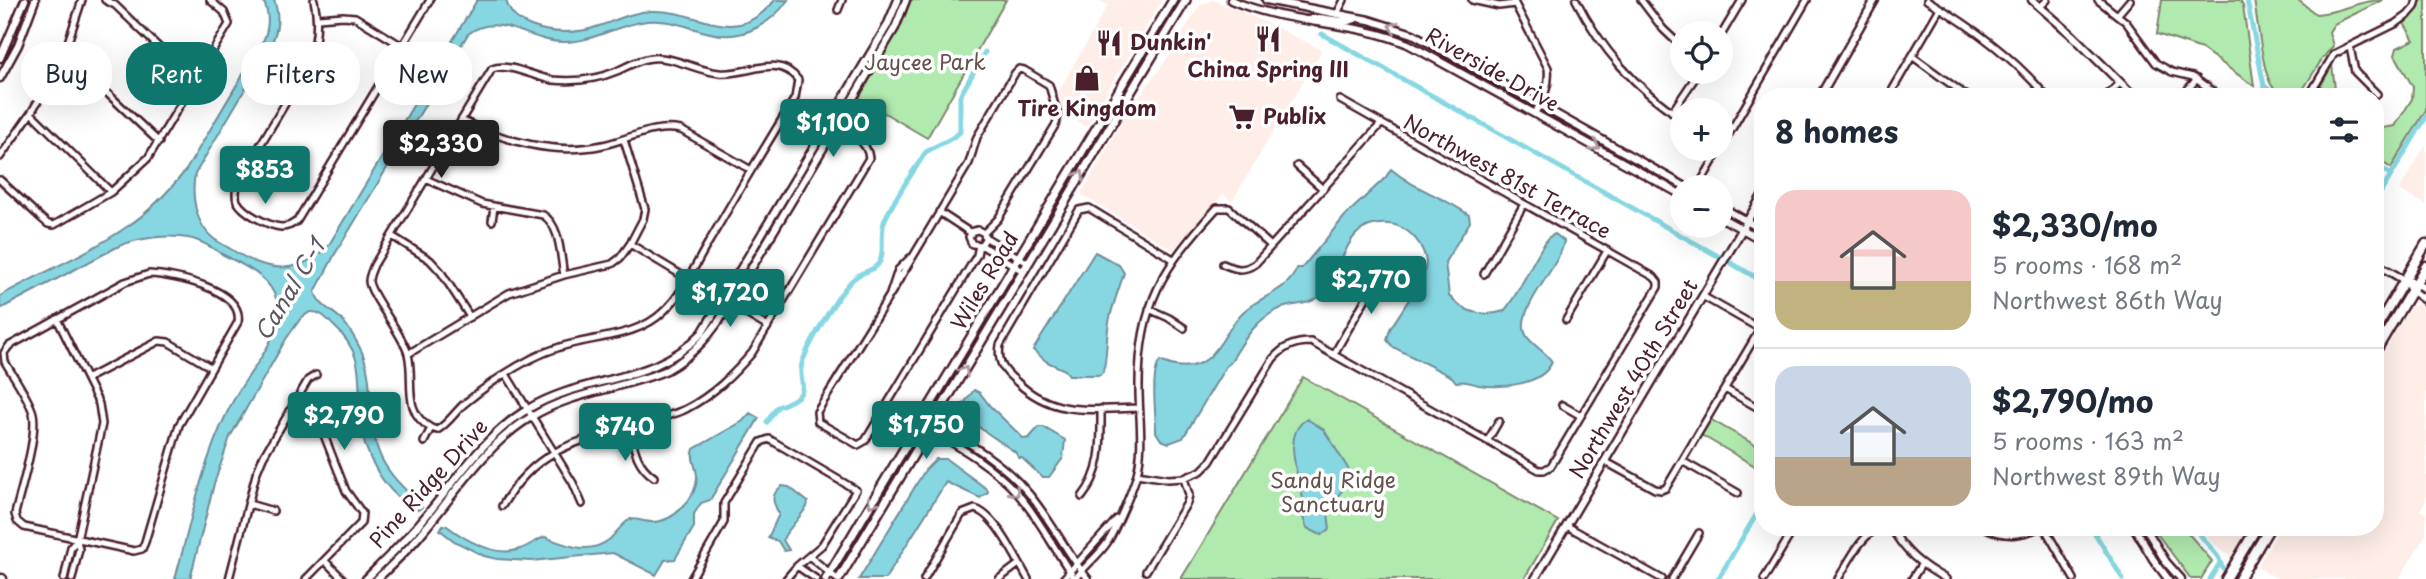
<!DOCTYPE html>
<html lang="en">
<head>
<meta charset="utf-8">
<style>
  :root { --surface:#fff; --page:#f6f6f7; --text:#1f2937; --muted:#747a83; --line:#e0e1e3; --accent:#0f766e }
  body { margin:0; font-family:"Playpen Sans",sans-serif; background:var(--page); color:var(--text); height:100vh; display:flex; flex-direction:column; font-size:26px; white-space:nowrap }
  * { box-sizing:border-box; margin:0 }
  p { font-size:23px; color:var(--muted) }
  .icon { flex:none; width:38px; height:38px; fill:none; stroke:currentColor; stroke-width:2; stroke-linecap:round; stroke-linejoin:round }
  .map { position:relative; flex:1; overflow:hidden }
  .side { position:absolute; left:1754px; top:88px; width:630px; height:448px; display:flex; flex-direction:column; background:var(--surface); border-radius:28px; box-shadow:0 7px 28px #0002 }
  .side>* { flex:none }
  .guide { position:absolute; left:21px; top:42px; width:665px; height:63px; display:flex; gap:14px }
  .tools { position:absolute; left:1670px; top:21px; display:grid; gap:14px }
  .tools a { display:grid; place-items:center; width:63px; height:63px; border-radius:50%; background:var(--surface); box-shadow:0 7px 28px #0002; font-size:35px }
  .price { position:absolute; translate:-50% -60px; padding:0 16px; border-radius:7px; background:var(--accent); color:#fff; font-size:23px; line-height:46px; filter:drop-shadow(0 2px 4px #0008) }
  .price::after { content:''; position:absolute; left:50%; top:42px; width:21px; height:16px; margin-left:-10px; background:inherit; clip-path:polygon(0 0,100% 0,50% 100%) }
  .price.active { background:#222; color:#fff }
  ul { padding:0; list-style:none }
  li { display:flex; align-items:center; gap:21px; height:175px; padding:0 21px }
  li+li { border-top:2px solid var(--line) }
  li span { display:grid; place-items:center; flex:none; width:196px; height:140px; border-radius:21px; color:#555 }
  li>.icon { margin-inline-start:auto }
  span .icon { width:84px; height:84px; fill:#fffc; stroke-width:1 }
  li b { font-size:30px }
  h2 { display:flex; justify-content:space-between; align-items:center; height:84px; padding:0 21px; font-size:30px }
  .tag { padding:0 24px; border-radius:28px; background:var(--surface); box-shadow:0 7px 28px #0002; font-size:24px; line-height:63px }
  .tag.active { background:var(--accent); color:#fff }
  .map>svg:first-child { display:block }
</style>
</head>
<body>
<div class="map">
<svg width="2426" height="579" viewBox="0 0 2426 579">
  <rect width="100%" height="100%" fill="#fff"/>
  <filter id="ink" filterUnits="userSpaceOnUse"><feTurbulence type="fractalNoise" baseFrequency=".0143" numOctaves="2"/><feDisplacementMap in="SourceGraphic" scale="14" xChannelSelector="R" yChannelSelector="G"/><feConvolveMatrix kernelMatrix="1 2 1 2 8 2 1 2 1" color-interpolation-filters="sRGB"/></filter>
  <g filter="url(#ink)">
    <!-- built -->
    <path fill="#feeee7" d="M1099 0H1162L1086 127 1062 111 1058 92 1108 5Z
      M1213 0 1265 22 1322 50 1232 201 1223 194 1173 250 1081 194 1126 115 1166 60 1200 5Z
      M2426 145V205L2399 190Z
      M2417 304 2426 306V500L2420 510 2426 514V534L2399 579H2278L2257 567 2281 527H2375V368L2403 319 2411 307Z
      M2201 527H2252L2232 558 2210 541Z"/>
    <!-- green -->
    <path fill="#b1eaae" stroke="#7e846c" stroke-width="2" d="M911 0H1006L927 138 859 98 902 23Z
      M2162 0H2240L2243 5 2254 86 2202 49 2157 34Z
      M2254 0H2298L2316 14C2341 13 2357 0 2383 0L2334 24 2329 32 2333 46 2322 59 2299 96C2290 96 2280 93 2273 87 2263 77 2257 17 2254 0Z
      M2421 0H2426V110L2391 168 2375 157V126L2383 128 2395 126 2412 99 2413 87 2395 55 2397 48 2414 40 2404 23 2411 18Z
      M2332 65 2336 96H2315Z
      M1303 377 1558 521 1524 579H1181Z
      M1710 419 1762 449V470L1701 435Z
      M2152 527H2183L2212 561 2201 579H2191Z"/>
    <!-- water -->
    <path fill="#87d7e2" stroke="#6f8d99" stroke-width="2" d="M263 0H274C280 17 278 29 271 45L195 174C191 196 195 224 214 239 221 244 230 248 237 253 270 272 297 274 327 248L477 0H506C510 15 517 20 531 26 552 34 578 34 599 26 617 20 632 12 651 11 701 9 733 50 775 0H788C779 13 770 21 756 28 715 49 688 17 647 21 618 24 594 42 564 42 530 43 499 10 468 34L335 254 315 292C319 306 332 310 341 319 349 327 354 337 359 346 376 377 366 414 377 447 382 464 395 480 408 492 414 497 419 500 422 507L418 510C385 495 362 453 360 418 358 378 366 355 332 324 325 317 320 311 310 312L301 318 286 339 230 437 214 484 190 579H175C193 515 204 450 238 392 253 367 285 333 277 301 270 275 242 265 222 254 211 247 200 240 188 238 168 234 138 238 119 246L0 309V296C42 272 88 254 128 226 151 211 169 191 186 170L264 39C270 25 269 13 263 0Z
      M1391 169C1414 189 1444 197 1469 215L1470 222 1445 262 1449 296C1463 312 1483 318 1504 311 1523 289 1531 260 1549 237L1555 234 1564 241C1560 268 1513 311 1526 335 1532 346 1546 351 1552 362 1542 386 1500 388 1479 385 1470 383 1465 380 1456 382L1452 377 1393 347 1387 340 1390 329C1398 316 1422 282 1425 269 1427 263 1425 255 1422 249 1416 236 1403 225 1389 224 1336 219 1347 281 1316 299 1307 305 1294 304 1285 307 1258 315 1243 341 1230 363L1226 366 1183 438 1169 443 1161 440 1156 432C1156 413 1150 374 1160 361 1175 368 1193 370 1207 359 1222 347 1229 325 1243 312 1260 296 1289 291 1297 268H1302L1345 216 1386 177Z
      M1095 252 1119 265 1124 273C1119 289 1112 306 1109 322 1106 337 1107 360 1103 372L1099 375H1069L1065 370 1047 362 1033 350Z
      M974 390 980 393 990 406 1024 439 1029 438 1039 427H1043L1065 440 1063 458 1049 477H1042L1022 458H1019L1015 452 961 415 962 406Z
      M750 413 759 418 713 495 710 500 701 503 694 514V527L675 559 665 560 656 575 613 553 531 561 497 559 484 556 454 541 440 530 443 525 447 526C465 540 497 558 520 549 529 546 536 540 545 537 566 545 589 556 610 539 617 532 622 524 630 519 638 519 645 522 653 522 674 522 697 497 697 477 697 467 690 459 694 449L743 421Z
      M1307 419 1324 430 1349 470C1348 485 1339 497 1327 505L1330 529 1321 535 1307 528 1299 507 1304 503C1300 480 1280 434 1307 419Z
      M936 459H946L987 489 988 492 980 498 946 482 885 579H859L925 470Z
      M782 486 789 487 808 502 807 507 785 535 783 540 789 550 784 551 778 541 768 538 779 514C773 502 769 496 782 486Z"/>
    <g fill="none" stroke-linecap="round" stroke-linejoin="round">
      <!-- canal -->
      <path stroke="#87d7e2" stroke-width="5" d="M2247 0 2264 86 2280 96
        M1322 34 1718 256
        M2375 163 2391 175
        M2375 202 2426 117
        M1731 263 1762 281
        M767 422 777 407C821 392 792 382 804 358 811 341 842 286 856 277 863 271 873 272 879 263 885 255 880 235 884 222 891 203 914 171 925 153 936 144 950 142 960 132V96L985 52
        M2091 527 2123 579
        M2194 527 2218 557 2223 568
        M1718 579 1762 505
        M2210 579 2220 563"/>
      <!-- minor casing -->
      <g stroke="#4a1f2b" stroke-width="10">
        <path id="minor" d="M105 0 115 5 195 82
          M314 0C319 22 317 41 310 62L237 184C236 190 235 196 237 201 243 213 269 226 281 227 288 227 291 225 297 221L430 0
          M1472 0 1499 6 1515 4
          M1513 0 1548 68C1550 85 1544 98 1535 113
          M1576 0C1600 47 1636 90 1682 118
          M1641 0 1663 29 1682 47
          M1927 0C1971 26 2013 56 2046 96
          M2098 0 2126 22 2156 63 2172 72 2193 77 2219 96
          M2041 6 2047 0
          M838 10 842 0
          M1337 14 1344 0
          M2118 14 2130 0
          M318 18 343 16 355 17 402 46
          M1720 37 1742 0
          M2350 47 2355 72 2377 94
          M1912 56 1967 96
          M62 60 87 74 159 142
          M1889 96 1940 8
          M2106 96 2120 83
          M2186 96 2188 89 2197 79
          M2202 96 2207 86
          M2309 96 2334 54 2397 23 2408 15 2415 7 2417 0
          M1672 112 1699 72
          M31 113 111 192
          M461 120C505 141 554 156 603 145 630 139 654 124 681 130L751 170
          M0 157 31 113 62 60 82 0
          M1297 166 1323 189
          M426 179 482 204 543 215C561 226 560 256 564 275
          M0 180 41 218 48 224 54 225 111 192 148 158 229 24 224 12 210 0
          M1698 187 1807 0
          M939 212 971 233
          M492 221 494 207
          M392 236 430 260 441 272 470 317
          M985 237 1028 263
          M630 244 768 327
          M979 245 977 255 865 441 858 445 818 422 817 412 893 290 969 163 977 137 1015 73 1019 69 1024 70 1049 85 1058 116 1056 124 998 219 984 233
          M981 245 985 239 984 233 978 230 973 231 969 237 972 244 981 245 1023 271
          M1223 264C1236 269 1242 272 1255 264L1381 124
          M149 274C173 275 244 289 238 322L179 425 145 542 142 549 134 551 24 527 17 521 15 514C20 492 40 430 32 410 26 394 14 377 5 362L4 353 9 346 125 282Z
          M1484 274 1524 204
          M890 294 898 270 910 258
          M1704 297 1762 330
          M1149 309 1169 318 1184 328
          M57 319 99 404 102 424 77 540 71 547 64 579
          M1566 320 1607 251
          M408 354 509 293 564 275 612 264 620 258 630 244 643 219 645 209 624 140
          M1334 354 1385 265
          M506 374 573 483 582 504
          M88 378 159 341 168 342 210 367
          M1725 389 1762 410
          M1562 405 1581 416
          M1139 408C1091 409 1054 417 1017 382 1004 371 997 363 1000 345L1079 210 1089 208 1173 259
          M289 411 320 429 324 435 346 491 362 513 361 523 306 579
          M924 416C962 439 1001 460 1029 494 1051 520 1066 552 1088 579
          M920 424C954 444 990 463 1017 493 1040 519 1055 551 1075 579
          M629 427C634 447 636 465 654 477
          M1488 440 1499 421
          M424 442 431 428 437 430C448 424 455 412 464 404 492 381 525 358 560 347 594 336 637 338 664 311 683 294 697 261 710 240 738 192 766 145 795 98L798 80C778 52 748 76 719 73 697 71 674 56 652 58 639 59 628 66 617 71 598 79 574 82 553 80 533 77 509 62 492 69L374 265C372 270 369 276 369 281 369 294 403 334 408 354 415 381 401 411 431 428
          M1682 461 1738 493
          M1606 462 1655 489 1661 490 1666 488 1760 329
          M1137 474 1168 479 1184 478
          M1082 497C1103 471 1101 441 1101 409
          M249 504 273 511
          M502 506C540 441 586 441 651 421 662 417 676 414 686 409 713 395 733 375 752 353L869 158C867 138 845 130 830 122
          M1567 526 1662 579
          M1891 527C1904 552 1921 565 1946 579
          M1984 527C2005 538 2021 536 2041 527
          M2044 527 2074 579
          M809 556 837 579
          M325 561 343 579
          M797 566 816 579
          M1146 571 1187 503 1189 495 1184 478 1201 471 1210 462 1273 359C1284 346 1295 342 1311 342L1539 470H1544L1551 466 1658 287V282L1654 277 1340 100
          M72 579 79 549 77 540
          M229 579 256 474 263 457 308 380 316 375
          M691 579 724 522V503L761 442 769 439 856 490 822 545 797 566 786 579
          M924 579 962 514 975 509C996 515 1017 560 1028 579
          M999 579 1019 564
          M1063 579 1117 519
          M1075 579C1085 566 1098 556 1107 543 1115 531 1133 489 1137 474 1144 447 1139 417 1139 389 1138 305 1163 267 1217 208H1229L1271 246
          M1672 579 1699 533
          M1764 579 1795 527
          M1838 579C1850 560 1859 538 1879 527
          M1912 579 1921 565"/>
      </g>
      <!-- tertiary casing -->
      <g stroke="#4a1f2b" stroke-width="11">
        <path id="tertiary" d="M1231 0C1288 25 1351 20 1408 44L1682 195
          M1266 0 1369 20 1413 34 1686 187
          M2032 0 2072 35 2134 96
          M1308 20C1324 14 1341 26 1355 19
          M0 58 25 0
          M0 78 18 45 35 0
          M1820 96 1875 0
          M1720 206 1762 230
          M1720 217 1762 240
          M2375 263 2404 280 2416 283 2426 290
          M2404 280 2412 291 2426 301
          M2134 527 2153 559 2168 579
          M2145 527 2166 562 2181 579
          M366 579C386 559 407 539 425 517 457 479 485 435 528 409 587 374 653 385 702 333L887 26 898 0
          M377 579C394 563 411 547 425 529 458 490 486 444 531 417 573 391 623 389 667 370 695 354 713 332 730 304L895 28 906 0
          M1535 579 1762 196"/>
      </g>
      <!-- secondary casing -->
      <g stroke="#4a1f2b" stroke-width="12">
        <path id="secondary" d="M826 579 1173 0
          M839 579 1186 0"/>
      </g>
      <!-- primary casing -->
      <g stroke="#4a1f2b" stroke-width="13">
        <path id="primary" d="M2375 330 2426 244
          M2375 352 2426 266
          M0 579H2
          M2226 579 2257 527
          M2239 579 2270 527"/>
      </g>
      <!-- minor -->
      <use href="#minor" stroke="#fff" stroke-width="5"/>
      <!-- tertiary -->
      <use href="#tertiary" stroke="#fff" stroke-width="6"/>
      <!-- secondary -->
      <use href="#secondary" stroke="#fff" stroke-width="7"/>
      <!-- primary -->
      <use href="#primary" stroke="#fff" stroke-width="8"/>
    </g>
    <!-- one-way arrows -->
    <defs><path id="oneway-chevron" d="M-2-3.5L2.5 0L-2 3.5" fill="none" stroke-width="1.6" stroke-linecap="round" stroke-linejoin="round" transform="scale(1.75)"/></defs>
    <g stroke="#ae9aa0">
      <use href="#oneway-chevron" transform="translate(1393 27) rotate(-162)"/>
      <use href="#oneway-chevron" transform="translate(1595 146) rotate(29)"/>
      <use href="#oneway-chevron" transform="translate(1080 175) rotate(-59)"/>
      <use href="#oneway-chevron" transform="translate(964 371) rotate(-59)"/>
      <use href="#oneway-chevron" transform="translate(1015 492) rotate(48)"/>
      <use href="#oneway-chevron" transform="translate(872 503) rotate(121)"/>
    </g>
  </g>
  <!-- icons -->
  <defs>
    <g id="restaurant-bare" transform="scale(2.1)"><path d="M-5-6h1v4h1v-4h1v4h1v-4h1v5L-1.5 .5V6h-2V.5L-5-1ZM5-6V6H3V1.5H1.5Q1.5-4 5-6Z" fill="#4a1f2b" stroke="#fff" stroke-width="2.5" paint-order="stroke"/></g>
    <g id="shop-bare" transform="scale(2.1)"><path d="M-5-2.5h2.3a2.7 3.5 0 0 1 5.4 0H5L5.5 6h-11ZM-1.5-2.5h3a1.5 2.3 0 0 0-3 0Z" fill="#4a1f2b" stroke="#fff" stroke-width="2.5" paint-order="stroke"/></g>
    <g id="supermarket-bare" transform="scale(2.1)"><path d="M-6-5.5h2.5l.6 2H6L4.5 2H-2.5L-4.4-4H-6ZM-1.5 3.2a1.3 1.3 0 1 0 .1 0ZM3 3.2a1.3 1.3 0 1 0 .1 0Z" fill="#4a1f2b" stroke="#fff" stroke-width="2.5" paint-order="stroke"/></g>
  </defs>
  <g fill-rule="evenodd">
    <use href="#restaurant-bare" x="1268" y="39"/>
    <use href="#restaurant-bare" x="1109" y="43"/>
    <use href="#shop-bare" x="1087" y="78"/>
    <use href="#supermarket-bare" x="1242" y="117"/>
  </g>
  <g text-anchor="middle" stroke-width="7" stroke-linejoin="round" paint-order="stroke">
    <!-- poi labels -->
    <g font-size="21" font-weight="bold" fill="#4a1f2b" stroke="#fff" text-anchor="start">
      <text x="1130" y="50">Dunkin'</text>
      <text x="1268" y="77" text-anchor="middle">China Spring III</text>
      <text x="1087" y="116" text-anchor="middle">Tire Kingdom</text>
      <text x="1263" y="124">Publix</text>
    </g>
    <!-- park labels -->
    <g font-size="21" fill="#64524c" stroke="#fff">
      <text x="925" y="70">Jaycee Park</text>
      <text x="1333" y="488">Sandy Ridge<tspan x="1333" dy="24">Sanctuary</tspan></text>
    </g>
    <!-- street labels -->
    <g font-size="21" fill="#4a1f2b" stroke="#fff">
      <text transform="translate(1492 70) rotate(29)" y="7">Riverside Drive</text>
      <text transform="translate(1507 177) rotate(29)" y="7">Northwest 81st Terrace</text>
      <text transform="translate(985 281) rotate(-59)" y="7">Wiles Road</text>
      <text transform="translate(1634 379) rotate(-59)" y="7">Northwest 40th Street</text>
      <text transform="translate(429 484) rotate(-48)" y="7">Pine Ridge Drive</text>
    </g>
    <!-- water labels -->
    <g font-size="23" font-style="italic" fill="#5c5662" stroke="#fff">
      <text transform="translate(290 290) rotate(-59)" y="8">Canal C-1</text>
    </g>
  </g>
</svg>
<div class="tools">
<a><svg class="icon" aria-label="locate" viewBox="0 0 24 24"><circle cx="12" cy="12" r="6"/><path d="M12 2v4M12 18v4M2 12h4M18 12h4"/></svg></a>
<a>+</a>
<a>−</a>
</div>
<b class="price" style="left:833px;top:159px">$1,100</b>
<b class="price active" style="left:441px;top:180px">$2,330</b>
<b class="price" style="left:265px;top:206px">$853</b>
<b class="price" style="left:1371px;top:316px">$2,770</b>
<b class="price" style="left:730px;top:329px">$1,720</b>
<b class="price" style="left:344px;top:452px">$2,790</b>
<b class="price" style="left:926px;top:461px">$1,750</b>
<b class="price" style="left:625px;top:463px">$740</b>
<div class="guide">
<a class="tag">Buy</a>
<a class="tag active">Rent</a>
<a class="tag">Filters</a>
<a class="tag">New</a>
</div>
<section class="side">
<h2>8 homes<svg class="icon" aria-label="filters" viewBox="0 0 24 24"><path d="M4 7h16M4 17h16"/><circle cx="9" cy="7" r="2"/><circle cx="15" cy="17" r="2"/></svg></h2>
<ul>
<li><span style="background:linear-gradient(#f6c9c9 65%,#c2b280 0)"><svg class="icon" aria-label="home" viewBox="0 0 24 24"><path d="M3 11l9-7 9 7M6 9v11h12V9"/></svg></span><div><b>$2,330/mo</b><p>5 rooms · 168 m²</p><p>Northwest 86th Way</p></div></li>
<li><span style="background:linear-gradient(#c9d6e8 65%,#b9a48a 0)"><svg class="icon" aria-label="home" viewBox="0 0 24 24"><path d="M3 11l9-7 9 7M6 9v11h12V9"/></svg></span><div><b>$2,790/mo</b><p>5 rooms · 163 m²</p><p>Northwest 89th Way</p></div></li>
</ul>
</section>
</div>
</body>
</html>
